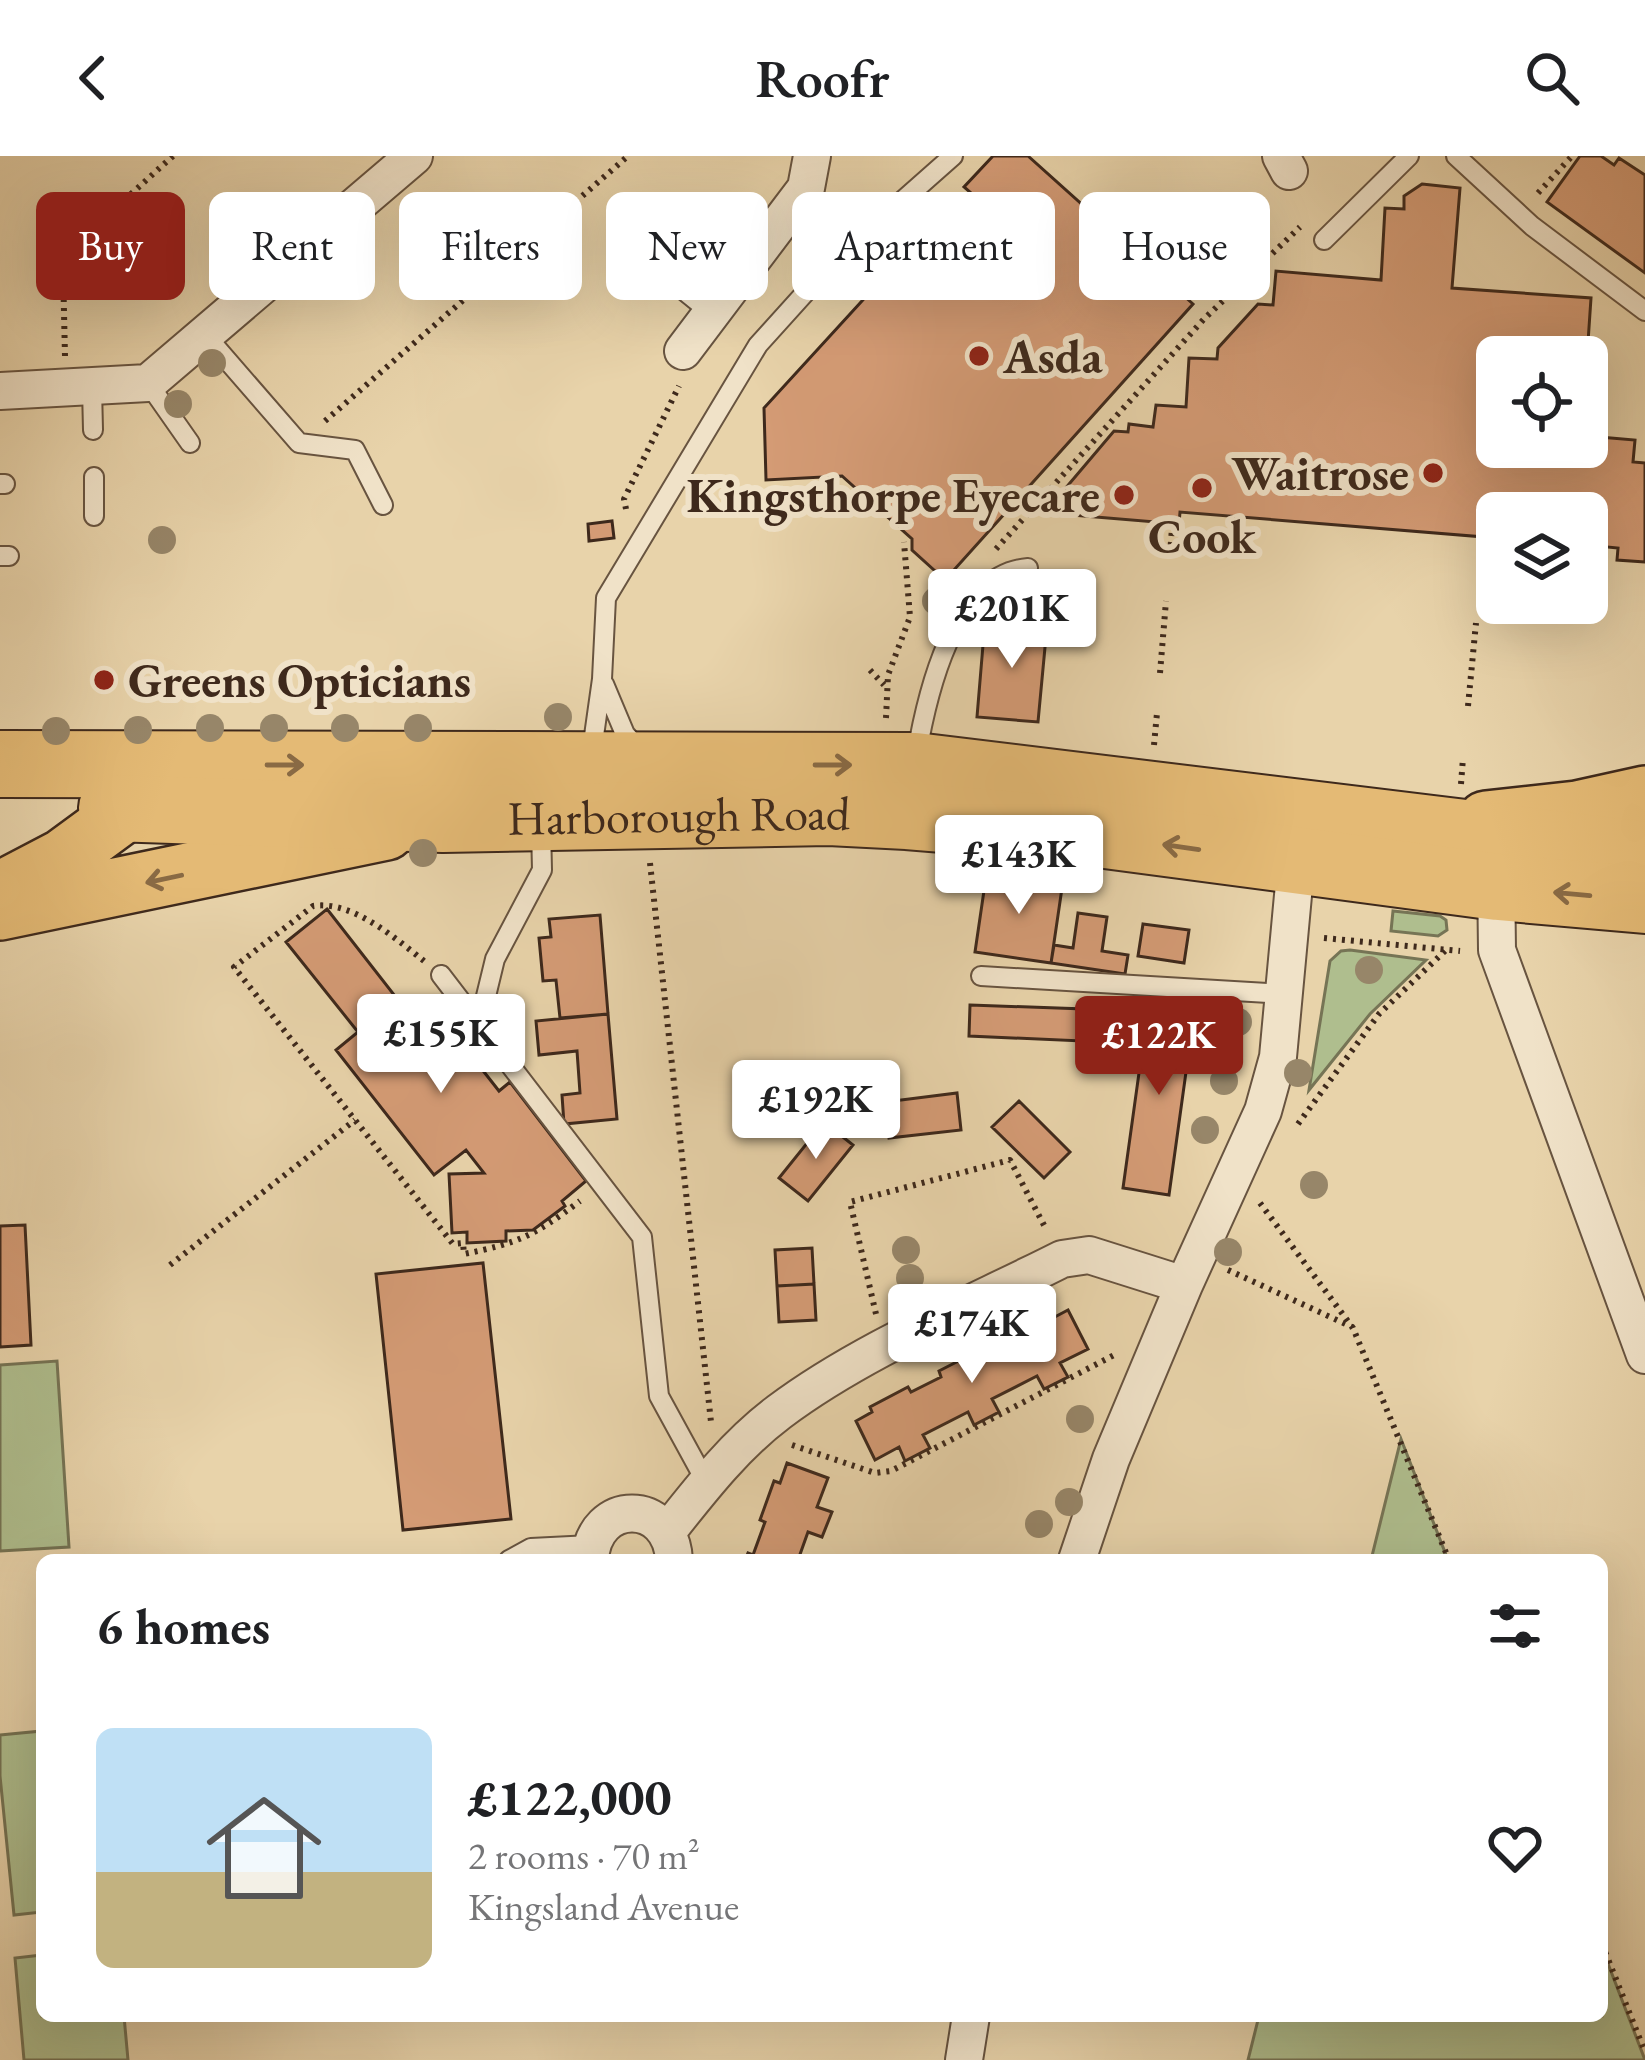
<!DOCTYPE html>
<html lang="en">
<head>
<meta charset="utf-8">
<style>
  :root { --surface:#fff; --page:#f2f2f2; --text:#202124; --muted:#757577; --accent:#8f2418 }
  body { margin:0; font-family:"EB Garamond",serif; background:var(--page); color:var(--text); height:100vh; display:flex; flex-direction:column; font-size:45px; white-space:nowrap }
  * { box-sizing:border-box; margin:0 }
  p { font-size:39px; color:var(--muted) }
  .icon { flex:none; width:66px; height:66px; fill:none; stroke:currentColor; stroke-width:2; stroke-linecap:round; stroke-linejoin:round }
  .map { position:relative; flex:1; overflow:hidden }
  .side { position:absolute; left:36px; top:1398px; width:1572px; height:468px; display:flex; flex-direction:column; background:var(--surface); border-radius:18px; box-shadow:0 12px 48px #0002 }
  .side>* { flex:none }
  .banner { position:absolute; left:36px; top:36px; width:1575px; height:108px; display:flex; gap:24px }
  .buttons { position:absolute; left:1476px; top:180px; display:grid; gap:24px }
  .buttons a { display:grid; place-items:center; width:132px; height:132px; border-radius:18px; background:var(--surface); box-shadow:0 12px 48px #0002; font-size:60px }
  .price { position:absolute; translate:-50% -102px; padding:0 27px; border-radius:12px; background:#fff; color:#222; font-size:39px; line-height:78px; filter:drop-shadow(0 3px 6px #0008) }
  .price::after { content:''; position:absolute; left:50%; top:72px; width:36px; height:27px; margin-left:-18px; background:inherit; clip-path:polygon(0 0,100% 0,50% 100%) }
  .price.selected { background:var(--accent); color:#fff }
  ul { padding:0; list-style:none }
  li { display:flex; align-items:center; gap:36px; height:300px; padding:0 60px }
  li span { display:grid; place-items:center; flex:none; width:336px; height:240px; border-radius:18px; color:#555 }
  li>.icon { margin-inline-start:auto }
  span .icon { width:144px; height:144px; fill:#fffc; stroke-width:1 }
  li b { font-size:51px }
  h2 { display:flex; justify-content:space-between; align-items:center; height:144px; padding:0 60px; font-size:51px }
  .pill { padding:0 42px; border-radius:18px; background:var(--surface); box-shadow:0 12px 48px #0002; font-size:42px; line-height:108px }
  .pill.selected { background:var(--accent); color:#fff }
  header { display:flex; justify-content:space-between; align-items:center; height:156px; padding:0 60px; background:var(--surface); font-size:54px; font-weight:600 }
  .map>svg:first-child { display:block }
</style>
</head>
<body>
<header><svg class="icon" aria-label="back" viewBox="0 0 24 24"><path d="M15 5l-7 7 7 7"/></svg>Roofr<svg class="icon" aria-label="search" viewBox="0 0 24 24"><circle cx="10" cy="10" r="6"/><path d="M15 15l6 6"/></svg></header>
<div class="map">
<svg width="1645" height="1904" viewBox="0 0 1645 1904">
  <rect width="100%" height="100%" fill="#e8d3aa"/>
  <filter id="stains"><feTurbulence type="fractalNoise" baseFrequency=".00167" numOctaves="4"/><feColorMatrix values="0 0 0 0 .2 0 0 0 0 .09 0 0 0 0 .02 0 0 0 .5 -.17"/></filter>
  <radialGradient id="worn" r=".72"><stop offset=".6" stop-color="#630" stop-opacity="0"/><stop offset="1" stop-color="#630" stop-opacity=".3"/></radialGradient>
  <!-- green -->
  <path fill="#afbe8e" stroke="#767455" stroke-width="3" d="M1393 755 1440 760 1446 764 1447 774 1438 780 1391 775Z
    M1350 794 1426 804 1370 858 1309 934 1330 805 1341 795Z
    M57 1205 69 1391 0 1395V1209Z
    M1401 1283 1448 1404H1371Z
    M42 1575V1756L14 1759 0 1620V1579Z
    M1602 1792 1645 1904H1248L1259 1860H1602Z
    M42 1799V1860H124L128 1904H24L15 1802Z"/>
  <!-- building -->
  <path fill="#d49b75" stroke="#3e291c" stroke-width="3" d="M993 0H1028L1193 148 945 424 912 394V383L842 320 766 324 764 252 915 87 960 126 977 106 997 124 1029 88 964 31Z
    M1580 0H1601L1614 9 1619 2 1645 19V117L1547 46Z
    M1422 28 1460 32 1452 132 1591 142 1587 201H1497V291H1587V280L1635 284 1633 306 1645 307V406L1617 404 1618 392 1587 389V357H1497V382L1180 356 1179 368 1072 359 1063 354 1060 347 1064 334 1114 275 1128 276 1129 268 1153 271 1156 249 1186 251 1189 202 1217 203 1218 192 1258 148 1273 149 1276 115 1381 124 1385 52 1404 53V40Z
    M981 46 1029 88 997 124 977 106 960 126 933 102Z
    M612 365 614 382 589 385 588 368Z
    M985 465 1047 470 1038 566 977 561Z
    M1015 710 1040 713 1037 729 1062 732 1051 807 975 796 986 721 1013 725Z
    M327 753 416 867 438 849 463 880 459 884 499 935 510 926 586 1025 562 1045 565 1050 533 1074 506 1075V1085L467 1087V1076L452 1077 449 1018 484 1017 466 994 434 1019 336 894 358 876 286 786Z
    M1078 757 1107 761 1102 795 1128 799 1125 818 1051 807 1054 789 1073 792Z
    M600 759 608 858 560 862 556 824 543 825 539 782 551 781 549 763Z
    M1143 768 1189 774 1184 807 1138 800Z
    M1149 845 1195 851 1169 1039 1123 1032Z
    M970 849 1084 853 1082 885 969 880Z
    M608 858 617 963 564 968 562 939 580 937 577 895 539 899 536 865Z
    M957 937 961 974 889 982 885 946Z
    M1019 945 1070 996 1044 1022 992 971Z
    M824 966 853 989 808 1045 779 1022Z
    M25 1069 31 1189 0 1191V1070Z
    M812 1092 814 1128 777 1130 775 1094Z
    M483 1107 511 1363 403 1374 376 1118Z
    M814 1128 816 1164 779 1166 777 1130Z
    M1068 1154 1088 1193 1060 1207 1068 1221 1044 1233 1037 1220 992 1243 999 1256 974 1269 968 1256 923 1279 930 1292 905 1305 899 1291 875 1304 856 1265 872 1256 870 1251 908 1231 911 1236 941 1221 939 1215 978 1195 980 1200 1011 1184 1009 1179 1046 1159 1049 1164Z
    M787 1307 828 1322 817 1351 832 1356 822 1381 808 1376 798 1404H745L748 1397 753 1399 765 1366 760 1364 774 1325 780 1327Z"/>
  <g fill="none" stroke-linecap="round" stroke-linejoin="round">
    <!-- lane casing -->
    <g stroke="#685440" stroke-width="22">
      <path id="lane" d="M1456 0 1532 70 1645 155
        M1324 84 1409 0
        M207 181 299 287 355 294 383 349
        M148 227 190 287
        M92 232 93 274
        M94 321V360
        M0 328H5
        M0 400H9
        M604 528 625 578 638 592
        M591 601 602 523 606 442 758 189 832 107 953 0
        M916 602C926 542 953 418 1028 412
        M441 819 642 1081 659 1240 706 1326
        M981 820 1285 838
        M479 869 495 803 542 714 541 671
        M509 1404 531 1392 591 1389"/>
    </g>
    <!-- street casing -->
    <g stroke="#685440" stroke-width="40">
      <path id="street" d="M1281 0 1289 15
        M669 111 716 149
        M683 195 806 32 812 0
        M0 235 148 227 414 0
        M1496 717 1497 794 1645 1199
        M667 1376C701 1333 735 1289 779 1256 860 1195 971 1149 1062 1103L1089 1099 1184 1129
        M590 1404C593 1342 671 1342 674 1404
        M1077 1404 1111 1303 1184 1129 1263 955 1278 901 1296 707
        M964 1904 971 1860"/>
    </g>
    <!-- primary casing -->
    <g stroke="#3e291c" stroke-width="62">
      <path id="primary" d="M1486 664 1577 654 1645 639
        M0 735 63 702 157 633
        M0 755 386 675"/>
    </g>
    <!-- highway casing -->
    <g stroke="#3e291c" stroke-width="70">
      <g id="highway">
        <path d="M0 608 915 610 1645 699"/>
        <path id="s1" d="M112 652 443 663 829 656 907 660 1053 672 1498 731 1645 744"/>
      </g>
    </g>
    <!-- path -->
    <path stroke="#3e291c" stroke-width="6" stroke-dasharray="3 6" stroke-linecap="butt" d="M1538 37 1572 0
      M65 200 63 113 79 85 173 0
      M325 265 628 0
      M626 353 624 343 679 230
      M996 393 1204 163 1300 71
      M1170 398 1172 372
      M1480 430 1482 398
      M870 514 884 529
      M1160 517 1166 445
      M1468 550 1476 467
      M886 562 888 519 910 461 904 386
      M1154 589 1157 557
      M1461 628 1463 602
      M650 707 711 1266
      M1324 782 1460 795
      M424 805C395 782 352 744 313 750L234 811 453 1088 463 1087 464 1098C519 1087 535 1079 580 1045
      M1298 968 1379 858 1447 793
      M1260 1047 1353 1172 1449 1404
      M170 1109 355 964
      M1228 1114 1352 1171
      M876 1158 850 1046 1010 1004 1046 1073
      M792 1289 875 1317 891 1315 1118 1197
      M1602 1788 1645 1896"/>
    <!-- lane -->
    <use href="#lane" stroke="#f0e2c8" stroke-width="18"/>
    <!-- street -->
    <use href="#street" stroke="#f0e2c8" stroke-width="36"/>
    <!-- primary -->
    <use href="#primary" stroke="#e4ba75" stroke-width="57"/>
    <!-- highway -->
    <use href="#highway" stroke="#e4ba75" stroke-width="66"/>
  </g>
  <!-- trees -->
  <g fill="#978669">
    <circle cx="212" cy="207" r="14"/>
    <circle cx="178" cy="248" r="14"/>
    <circle cx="162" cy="384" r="14"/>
    <circle cx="936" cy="445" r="14"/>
    <circle cx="558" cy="561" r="14"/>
    <circle cx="210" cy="572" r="14"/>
    <circle cx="274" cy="572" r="14"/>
    <circle cx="345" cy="572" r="14"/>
    <circle cx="418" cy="572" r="14"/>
    <circle cx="138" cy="574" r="14"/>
    <circle cx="56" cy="575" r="14"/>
    <circle cx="423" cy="697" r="14"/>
    <circle cx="1369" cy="814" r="14"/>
    <circle cx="1238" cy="866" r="14"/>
    <circle cx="1298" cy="917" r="14"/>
    <circle cx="1224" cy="925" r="14"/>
    <circle cx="1205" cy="974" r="14"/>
    <circle cx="1314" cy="1029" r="14"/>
    <circle cx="906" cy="1094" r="14"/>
    <circle cx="1228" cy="1096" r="14"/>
    <circle cx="910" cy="1122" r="14"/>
    <circle cx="1080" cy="1263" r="14"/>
    <circle cx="1069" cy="1346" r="14"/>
    <circle cx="1039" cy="1368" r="14"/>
  </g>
  <!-- one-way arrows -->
  <defs><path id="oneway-shaft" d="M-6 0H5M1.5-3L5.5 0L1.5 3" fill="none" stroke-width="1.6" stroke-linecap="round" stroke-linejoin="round" transform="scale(3)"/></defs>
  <g stroke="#896a44">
    <use href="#oneway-shaft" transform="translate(285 609)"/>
    <use href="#oneway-shaft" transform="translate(833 609)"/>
    <use href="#oneway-shaft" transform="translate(1181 691) rotate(-172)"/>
    <use href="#oneway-shaft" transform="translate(164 723) rotate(168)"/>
    <use href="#oneway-shaft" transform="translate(1572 738) rotate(-175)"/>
  </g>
  <!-- markers -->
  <g fill="#8f2418" stroke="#f0e2c8" stroke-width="4.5">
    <circle cx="979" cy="200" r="12"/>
    <circle cx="1433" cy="317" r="12"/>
    <circle cx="1202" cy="332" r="12"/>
    <circle cx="1124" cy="339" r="12"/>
    <circle cx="104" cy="524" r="12"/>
  </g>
  <g text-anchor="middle" stroke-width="12" stroke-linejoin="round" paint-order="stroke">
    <!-- poi labels -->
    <g font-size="48" font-weight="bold" fill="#3e291c" stroke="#f0e2c8" text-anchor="start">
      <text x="1003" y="217">Asda</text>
      <text x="1409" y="334" text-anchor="end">Waitrose</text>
      <text x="1100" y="356" text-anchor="end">Kingsthorpe Eyecare</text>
      <text x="1202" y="397" text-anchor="middle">Cook</text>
      <text x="128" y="541">Greens Opticians</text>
    </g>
    <!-- street labels -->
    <g font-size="48" fill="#3e291c" stroke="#f0e2c8">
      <text dy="17" stroke="none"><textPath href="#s1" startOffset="567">Harborough Road</textPath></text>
    </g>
  </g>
  <rect width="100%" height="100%" filter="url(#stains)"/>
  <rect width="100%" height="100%" fill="url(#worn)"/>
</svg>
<div class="buttons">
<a><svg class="icon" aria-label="locate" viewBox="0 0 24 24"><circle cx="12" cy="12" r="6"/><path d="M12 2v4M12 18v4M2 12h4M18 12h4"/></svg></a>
<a><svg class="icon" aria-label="layers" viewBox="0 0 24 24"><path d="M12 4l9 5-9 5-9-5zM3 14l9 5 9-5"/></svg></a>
</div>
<b class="price" style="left:1012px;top:515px">£201K</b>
<b class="price" style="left:1019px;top:761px">£143K</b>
<b class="price" style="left:441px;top:940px">£155K</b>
<b class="price selected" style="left:1159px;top:942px">£122K</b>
<b class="price" style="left:816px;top:1006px">£192K</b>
<b class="price" style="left:972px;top:1230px">£174K</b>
<div class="banner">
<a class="pill selected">Buy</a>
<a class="pill">Rent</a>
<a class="pill">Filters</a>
<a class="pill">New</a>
<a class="pill">Apartment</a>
<a class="pill">House</a>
</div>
<section class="side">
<h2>6 homes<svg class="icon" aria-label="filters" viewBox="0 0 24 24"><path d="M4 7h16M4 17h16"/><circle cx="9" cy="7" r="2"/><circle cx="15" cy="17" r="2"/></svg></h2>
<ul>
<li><span style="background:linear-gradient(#bfe0f5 60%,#c2b280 0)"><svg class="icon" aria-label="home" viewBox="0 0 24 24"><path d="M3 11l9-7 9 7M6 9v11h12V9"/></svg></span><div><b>£122,000</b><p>2 rooms · 70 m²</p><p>Kingsland Avenue</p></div><svg class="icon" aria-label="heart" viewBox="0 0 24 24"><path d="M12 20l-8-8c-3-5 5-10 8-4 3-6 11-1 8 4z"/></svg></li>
</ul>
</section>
</div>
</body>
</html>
